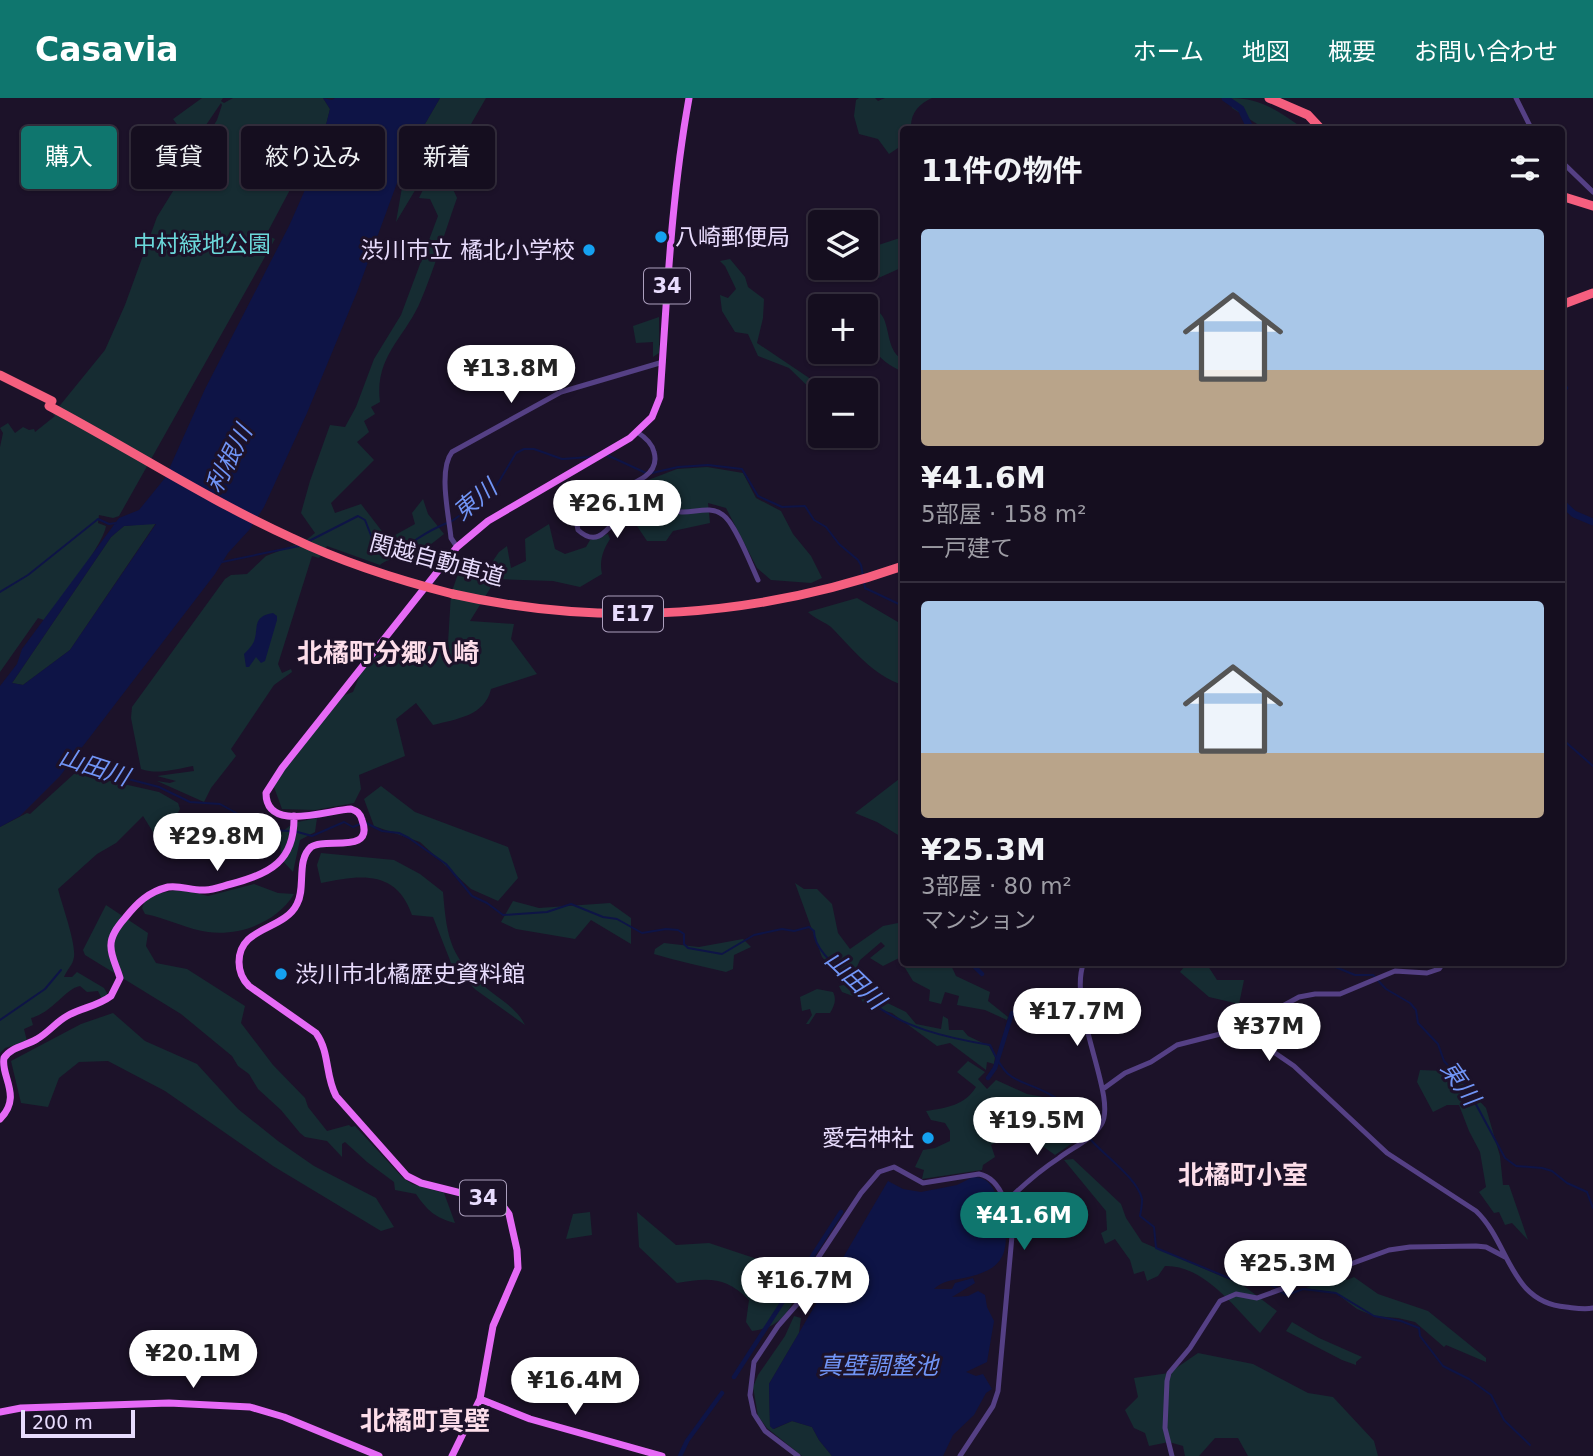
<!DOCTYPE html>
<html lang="ja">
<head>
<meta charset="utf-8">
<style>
  :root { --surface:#150e1f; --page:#221c2c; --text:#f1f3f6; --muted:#9d9ca4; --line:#342e3d; --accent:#0f766e }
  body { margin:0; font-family:"DejaVu Sans","Noto Sans JP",sans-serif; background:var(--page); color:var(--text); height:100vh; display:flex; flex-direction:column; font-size:26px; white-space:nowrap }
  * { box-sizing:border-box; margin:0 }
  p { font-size:23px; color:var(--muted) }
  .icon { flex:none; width:38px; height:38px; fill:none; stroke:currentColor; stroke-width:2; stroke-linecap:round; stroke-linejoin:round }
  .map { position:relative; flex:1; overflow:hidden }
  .side { position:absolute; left:900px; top:28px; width:665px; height:840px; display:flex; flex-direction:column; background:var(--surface); border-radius:7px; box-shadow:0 2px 5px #0004,0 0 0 2px var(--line) }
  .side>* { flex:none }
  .top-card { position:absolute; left:21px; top:28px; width:665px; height:63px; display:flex; gap:14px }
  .fabs { position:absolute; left:808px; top:112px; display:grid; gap:14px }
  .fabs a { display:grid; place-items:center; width:70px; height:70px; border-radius:7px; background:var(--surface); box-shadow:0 2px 5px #0004,0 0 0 2px var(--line); font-size:35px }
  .scale { position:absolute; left:21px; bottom:18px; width:114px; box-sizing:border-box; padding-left:7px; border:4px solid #e8dcfd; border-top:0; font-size:19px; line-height:24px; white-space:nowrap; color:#e8dcfd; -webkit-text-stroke:5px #1c1229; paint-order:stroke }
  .price { position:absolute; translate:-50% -60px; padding:0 16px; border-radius:24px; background:#fff; color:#222; font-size:23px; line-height:46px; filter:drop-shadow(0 2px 4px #0008) }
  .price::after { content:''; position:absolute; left:50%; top:42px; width:21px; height:16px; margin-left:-10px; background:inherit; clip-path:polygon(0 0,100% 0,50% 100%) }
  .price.current { background:var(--accent); color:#fff }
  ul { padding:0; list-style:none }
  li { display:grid; align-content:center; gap:14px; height:371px; padding:0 21px }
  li+li { border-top:2px solid var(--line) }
  li span { display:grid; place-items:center; height:217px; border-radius:7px; color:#555 }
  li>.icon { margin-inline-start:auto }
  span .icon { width:126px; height:126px; fill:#fffc; stroke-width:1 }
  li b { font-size:30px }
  h2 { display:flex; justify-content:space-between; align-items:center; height:84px; padding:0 21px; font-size:30px }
  .pill { padding:0 24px; border-radius:7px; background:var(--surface); box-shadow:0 2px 5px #0004,0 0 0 2px var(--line); font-size:24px; line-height:63px }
  .pill.current { background:var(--accent); color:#fff }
  header { display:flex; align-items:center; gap:42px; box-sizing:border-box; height:98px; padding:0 35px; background:var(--accent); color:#fff }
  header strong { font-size:33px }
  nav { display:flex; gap:38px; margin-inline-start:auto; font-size:24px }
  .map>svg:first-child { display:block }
</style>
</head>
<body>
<header>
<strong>Casavia</strong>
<nav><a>ホーム</a><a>地図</a><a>概要</a><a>お問い合わせ</a></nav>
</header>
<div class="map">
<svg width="1593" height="1358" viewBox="0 0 1593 1358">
  <rect width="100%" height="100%" fill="#1c1229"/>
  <!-- green -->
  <path fill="#162c32" d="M202 0H223L221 3 224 5 233 0H323L330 11 322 43 310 44 293 86 266 137 275 141 119 418 113 420 99 417 98 425 106 428C103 448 58 504 44 522L38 520 0 574V349L3 335 0 330 8 325 15 335 23 329 29 332 34 331 35 334 55 318 53 316 105 252 125 207 157 119 217 22 222 7 221 5 206 27 195 38 192 34 185 37 173 21Z
    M440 0H486L448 66V80L457 100C445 133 435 169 421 202 406 239 374 258 380 304L371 309 375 316 364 323 369 334 357 344 374 362 331 405 335 415 361 406 388 441 415 426 412 415 423 401 428 416 444 436C436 442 428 449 419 454 407 461 390 458 380 467L327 448 319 460 312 458 278 566 282 575 291 571 292 574 274 587 231 651 236 658 211 690 204 704 157 683 170 685 176 683 157 678 194 673 193 668C176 671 158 677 141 671L131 620 132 609 225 481 231 477 247 476 266 458 305 443 315 435 301 415 310 383 330 327 345 329 356 309 374 261 401 217 438 118 430 101 419 100 430 77 426 74 396 124 408 55Z
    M859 0H875L878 3 885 0H932C919 6 910 15 911 31L903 32V35L898 39 901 48 889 56 878 41 859 36 854 18 856 2Z
    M1230 0C1262 0 1279 14 1304 31H1265L1232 10Z
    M903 139V169L874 182 863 170H866V151Z
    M730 161 745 179 748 189 764 201 763 220 757 245 827 292H821V301L789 270 758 258 748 236 735 234 722 213 720 197 728 200 736 191 725 168 720 163Z
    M872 209C877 212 882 216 884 221 890 236 888 253 903 262V274C875 261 866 246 866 215Z
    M659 219V255L653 259V244L636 245 633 228Z
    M707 369 743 375 756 400 781 413 793 436 811 458 822 480 811 485 771 482 757 470 726 410 708 405 710 425 673 433 666 443H647L635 425 640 414 637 398 628 401 607 424 602 404 635 387 677 371Z
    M156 425 70 552 23 587 12 585 111 439 124 428Z
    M549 426 555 451 565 456 586 449 590 442 608 436 610 441C603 452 599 463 602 476L580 489 553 483 496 481 470 523 514 526 511 541 537 576 491 591C485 618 456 621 433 627L416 605 396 621 405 658 359 677 361 691 354 705 315 712 282 711 274 689 279 679 342 598 353 594 361 574 379 555 448 545 451 496 459 473 484 476 499 454 507 448 511 470 526 463 525 441Z
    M857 500 903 527V587C873 578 852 550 831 529 825 524 815 521 808 514Z
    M75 675 159 694 178 705 180 711 174 722 158 734 161 747 143 718 116 745 97 756 58 791C62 807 76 845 74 859 73 867 67 871 64 879H72L77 874 104 890 108 897 102 901 98 893 87 894 80 888C66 890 52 915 31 920L33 927 24 931 27 943 5 950 0 955V729L27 715 30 716Z
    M903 678V740L877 724 855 715Z
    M381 688 415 714 508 749 518 780 498 803 471 791 420 744 374 728 364 701Z
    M317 720 315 734 300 742 293 774 281 761 280 736 293 725Z
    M321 755 394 762 420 776 443 794C447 843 451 861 490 893 504 904 517 911 525 927L476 892 453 870 433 819 412 817C396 771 360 777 321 785L317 767Z
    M795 785 804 791H817L832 806 838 835 850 851 883 828 903 824V864L950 865 956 878 990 894 988 903 1008 919 1007 922 985 912 957 907 959 898 945 894 941 906 929 903 930 892 913 883 899 860 883 868 870 860 885 848 881 844 860 862 854 875 841 882 822 859Z
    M254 786 278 795 294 796C277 824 241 838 208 834 190 832 166 820 145 816L142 810 147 798 181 791 208 798Z
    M513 803 539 810 610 805 631 820V846L591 822 575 841 516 831 501 824Z
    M106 807 148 835 146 848 156 865 187 871 245 908 241 925 273 967 305 1000 308 1009 327 1033 349 1027 351 1029 355 1028 403 1080 412 1086 444 1095 455 1125C435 1120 427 1112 416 1096L395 1092 394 1084 367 1064 345 1044 342 1046V1059L327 1043 305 1039 300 1035 281 1012 258 991 249 976 238 968 232 958 181 916 85 857 83 852Z
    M743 841 751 849 734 857 733 871 726 874C702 868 677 863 654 856L655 851 664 845 699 849Z
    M1188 864 1206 865 1217 882H1244L1239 906 1209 899 1180 874Z
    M858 884 869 896 906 914 916 926 941 931 943 918 948 921 949 932H963L968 938 989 948 995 959 994 966 987 964 986 972 950 945 937 948 892 915 865 907 861 901 842 894 839 888Z
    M817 891 833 894C837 902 834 908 830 915H816L809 926H806L812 917 810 911 802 913 800 899Z
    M113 915 145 943 197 966 238 1011 278 1043 314 1068 376 1100 394 1129 381 1133 273 1068 165 993 108 963 79 964 59 980 48 1009 21 1005 11 963 81 926Z
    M968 963 985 974 978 981 987 991 996 982 1027 996 1054 1001 1068 1012 1084 1037 1055 1057 1019 1031 991 1047 995 1059 983 1067 982 1072 922 1081 924 1072 915 1069 923 1052 935 1050 950 1043V1033L945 1025 931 1022 926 1013C947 1010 965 1007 976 989L957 974Z
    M1420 972 1445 973 1461 983 1486 1010 1500 1058 1503 1087H1509L1528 1142 1512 1125 1505 1127 1499 1114 1494 1115 1479 1094 1486 1089 1480 1054 1469 1033 1459 1007H1447L1433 1014 1417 984Z
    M1073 1061 1121 1106 1126 1120 1142 1144 1244 1188 1277 1213 1260 1235C1235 1210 1204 1167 1165 1168L1158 1178 1147 1183 1144 1173 1134 1176 1130 1162 1115 1141 1105 1146 1101 1135 1107 1132 1106 1113 1064 1062Z
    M590 1114 592 1137 566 1141 573 1116Z
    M637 1114 676 1147 709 1145 757 1161 791 1163C806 1195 787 1230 752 1233L746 1224 749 1202C725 1178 708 1180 677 1185L639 1149Z
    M1341 1174 1347 1182 1354 1179 1378 1196 1428 1213 1486 1260V1264L1446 1247 1444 1249 1415 1224 1398 1220 1374 1218 1357 1211 1336 1195 1306 1190Z
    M794 1218 801 1220 799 1235 769 1286 770 1328 774 1331 792 1323 812 1329 819 1342 832 1358H802L767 1330 758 1318 753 1289 758 1277 785 1238Z
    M1292 1224 1319 1240 1362 1259 1356 1264V1267L1342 1262 1286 1233Z
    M1198 1255 1253 1266 1308 1295 1333 1299 1374 1343 1378 1358H1248L1238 1340H1215L1199 1358H1185L1183 1348 1169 1344 1149 1348 1145 1335 1134 1330 1125 1312 1138 1299 1134 1280 1169 1275Z"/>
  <!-- water -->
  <path fill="#0e1446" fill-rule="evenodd" d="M323 0 332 2 335 0H440L408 55 357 194 307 315 264 409 250 431 228 455 215 476 60 678 20 718 0 729V588L17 566 22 551 119 420 139 412 165 380 205 291 289 128 316 67 330 11ZM156 426 70 552 23 587 12 585 111 439 124 428Z
    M273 515 277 518V522L265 563 261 565 256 559 249 569H246L244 556C247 553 250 550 252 547 261 533 249 519 273 515Z
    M973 1079C990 1078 995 1093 1000 1107L998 1110 1002 1111C1010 1150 1009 1171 964 1180 953 1182 942 1183 934 1191H952L955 1185 973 1180 975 1185 952 1199 968 1198 978 1193 985 1197 987 1209 994 1223 987 1264 966 1274 976 1278 983 1276 992 1291 986 1295 974 1317 953 1337 943 1358H832L819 1342 812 1329 792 1323 773 1331 770 1328 769 1286 888 1083 903 1091 921 1094 957 1087Z"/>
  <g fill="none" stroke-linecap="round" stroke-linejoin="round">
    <!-- stream -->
    <path stroke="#0e1446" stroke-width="2" d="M607 357 646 375
      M652 375 678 369 708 367 742 371 758 398 782 409 805 408 814 422 826 429 839 446 858 462 861 467 863 478
      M452 423 488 397 497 387 516 355 524 351H534L562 361 591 359
      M307 444 358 418 365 422 378 455C394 462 405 450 417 441 426 435 437 429 447 425
      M222 464 299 448
      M864 484 865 490 903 508
      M0 494 28 477 98 421 109 426 116 425
      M1561 640 1593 668
      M70 666 159 689 190 704 220 706 254 725 271 732 289 733
      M366 725 382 733 399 735 409 740 446 766 472 798 487 805 503 817 547 814 571 806 603 819 617 821 642 835 666 831 678 832 684 836V846L688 850 722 856 754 837 782 831 794 833 809 829 814 833C814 850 832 865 844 875 855 884 860 895 869 902 902 930 948 940 990 947 1009 989 1016 978 1051 997 1068 1006 1076 1022 1088 1037
      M294 733 312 738 344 724 353 729 360 726
      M1323 864 1355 877H1373L1386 891 1410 905 1416 912 1418 925 1438 946 1444 963 1465 986 1505 1060 1516 1068 1542 1070 1552 1073 1567 1085 1587 1094 1593 1110
      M0 922 45 891 61 872
      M1091 1042C1104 1057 1138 1081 1142 1101 1142 1106 1141 1113 1140 1118L1154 1129 1156 1150 1241 1185 1256 1181 1277 1190
      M1281 1194 1287 1197 1303 1191 1336 1195 1374 1218 1401 1223 1419 1230 1420 1238 1443 1268 1469 1281 1491 1297 1504 1322 1530 1347"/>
    <!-- canal -->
    <path stroke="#0e1446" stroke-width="4.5" d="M1561 292 1566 290
      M970 864 982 876
      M988 980 995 970 1012 915
      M734 1279 841 1114
      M680 1358 687 1343 722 1295"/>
    <!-- river -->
    <path stroke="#0e1446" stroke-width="7" d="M1225 0 1241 11 1251 32
      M1280 32H1292
      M1561 225V238
      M1561 404 1574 416 1593 424"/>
    <!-- minor -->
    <path stroke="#554085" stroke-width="5" d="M1516 0 1532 32
      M1561 63 1593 94
      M637 334C645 339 652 345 654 354 665 392 587 390 575 417L578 432C604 456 613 414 633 408 649 403 665 413 681 414 695 415 710 407 723 417 735 425 751 467 758 482
      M457 449 451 440C449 418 438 372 452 354L561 294 663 264
      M1240 931 1294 968 1387 1055 1476 1113C1510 1145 1509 1204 1566 1209 1575 1210 1584 1212 1593 1210
      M1103 991 1125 975 1151 964 1177 947 1240 931 1299 899 1315 896H1340L1395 873 1427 875 1439 871 1444 864
      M1005 1105C1022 1088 1039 1073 1059 1060 1072 1050 1092 1041 1101 1027 1119 1001 1066 908 1084 864
      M798 1358 765 1333 754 1316 750 1297 754 1264 778 1228 799 1204 814 1166 861 1095 879 1074 894 1069 923 1085 979 1076C1004 1081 1009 1116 1012 1138L998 1293 993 1308 960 1358
      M1172 1358 1165 1330 1167 1283 1169 1275 1190 1250 1220 1203 1236 1196 1257 1200 1389 1152 1410 1149 1476 1148 1486 1149 1505 1159"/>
    <!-- major -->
    <path stroke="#e66af6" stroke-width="7" d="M0 1021C23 998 0 978 4 960 11 949 26 948 37 941 48 935 56 924 67 918 81 910 98 908 111 898L120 880C117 869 111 859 111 849 110 838 118 828 125 820 137 805 148 794 168 789 181 787 192 793 205 792 214 792 223 788 231 786 270 776 295 763 294 718
      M480 1301 530 1321 662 1358
      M0 1314 21 1310 169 1305 250 1309 284 1319 379 1358
      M452 1358 480 1301 493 1228 518 1170 517 1152 509 1116 503 1108 493 1103 421 1085 407 1078 336 998C325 978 330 954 316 935L249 888C242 881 239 874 239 864 239 828 284 833 297 806 306 790 296 762 311 749 325 739 375 757 362 722 360 715 357 713 351 711 327 712 266 735 266 695L282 670 457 449 488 423 630 340 652 319 660 299C667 199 671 99 689 0"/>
    <!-- highway -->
    <path stroke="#f55f7f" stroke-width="9" d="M1269 0 1308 17 1322 32
      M1561 98 1593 108
      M1561 207 1593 195
      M0 277 52 303
      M453 496C604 530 757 519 903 468"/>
    <!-- highway-bridge -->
    <path stroke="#f55f7f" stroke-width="9" d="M49 308C130 351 208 402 292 440 344 465 398 482 453 496"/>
  </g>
  <!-- markers -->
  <g fill="#15a1f0" stroke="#1c1229" stroke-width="2.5">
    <circle cx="661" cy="139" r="7"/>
    <circle cx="589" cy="152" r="7"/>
    <circle cx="281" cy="876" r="7"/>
    <circle cx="928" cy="1040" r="7"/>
  </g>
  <g text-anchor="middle" stroke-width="6" stroke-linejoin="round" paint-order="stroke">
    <!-- shield labels -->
    <g fill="#1c1229" stroke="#ab9fbd" stroke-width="2">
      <rect x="644" y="170.5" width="46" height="35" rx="5"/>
      <rect x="603" y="498.5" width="60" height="35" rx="5"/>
      <rect x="460" y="1082.5" width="46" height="35" rx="5"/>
    </g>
    <g font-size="21" font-weight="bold" fill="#e8dcfd">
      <text x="667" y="195">34</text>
      <text x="633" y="523">E17</text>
      <text x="483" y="1107">34</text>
    </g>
    <!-- poi labels -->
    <g font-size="23" fill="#e8dcfd" stroke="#1c1229" text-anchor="start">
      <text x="675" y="147">八崎郵便局</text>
      <text x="575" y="160" text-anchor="end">渋川市立 橘北小学校</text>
      <text x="295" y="884">渋川市北橘歴史資料館</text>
      <text x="914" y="1048" text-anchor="end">愛宕神社</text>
    </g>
    <!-- park labels -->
    <g font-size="23" fill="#6bd8da" stroke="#1c1229">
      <text x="202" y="154">中村緑地公園</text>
    </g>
    <!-- street labels -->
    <g font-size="23" fill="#e8dcfd" stroke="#1c1229">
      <text transform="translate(437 462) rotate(15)" y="8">関越自動車道</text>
    </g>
    <!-- water labels -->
    <g font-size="24" font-style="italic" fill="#7195f6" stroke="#1c1229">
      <text transform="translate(229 361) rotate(-63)" y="8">利根川</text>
      <text transform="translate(475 402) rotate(-40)" y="8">東川</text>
      <text transform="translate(94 669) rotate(18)" y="8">山田川</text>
      <text transform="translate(855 882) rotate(44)" y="8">山田川</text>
      <text transform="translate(1460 985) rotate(55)" y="8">東川</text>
      <text x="878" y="1276">真壁調整池</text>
    </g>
    <!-- quarter labels -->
    <g font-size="26" font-weight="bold" fill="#fddeea" stroke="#1c1229">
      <text x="388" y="564">北橘町分郷八崎</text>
      <text x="1243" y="1086">北橘町小室</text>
      <text x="425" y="1332">北橘町真壁</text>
    </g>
  </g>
</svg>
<div class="fabs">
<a><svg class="icon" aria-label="layers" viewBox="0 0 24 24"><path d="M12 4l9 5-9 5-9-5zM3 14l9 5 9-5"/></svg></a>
<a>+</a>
<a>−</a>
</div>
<div class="scale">200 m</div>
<b class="price" style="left:511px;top:307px">¥13.8M</b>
<b class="price" style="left:617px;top:442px">¥26.1M</b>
<b class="price" style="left:217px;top:775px">¥29.8M</b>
<b class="price" style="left:1077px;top:950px">¥17.7M</b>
<b class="price" style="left:1269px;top:965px">¥37M</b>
<b class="price" style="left:1037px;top:1059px">¥19.5M</b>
<b class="price current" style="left:1024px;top:1154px">¥41.6M</b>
<b class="price" style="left:1288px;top:1202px">¥25.3M</b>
<b class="price" style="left:805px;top:1219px">¥16.7M</b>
<b class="price" style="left:193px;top:1292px">¥20.1M</b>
<b class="price" style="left:575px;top:1319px">¥16.4M</b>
<div class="top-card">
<a class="pill current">購入</a>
<a class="pill">賃貸</a>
<a class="pill">絞り込み</a>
<a class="pill">新着</a>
</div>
<section class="side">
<h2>11件の物件<svg class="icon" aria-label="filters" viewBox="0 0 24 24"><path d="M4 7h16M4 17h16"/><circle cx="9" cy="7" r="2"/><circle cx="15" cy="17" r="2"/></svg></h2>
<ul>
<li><span style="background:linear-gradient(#a9c7e8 65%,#b9a48a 0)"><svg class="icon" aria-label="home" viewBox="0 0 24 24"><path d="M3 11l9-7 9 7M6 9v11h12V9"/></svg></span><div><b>¥41.6M</b><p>5部屋 · 158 m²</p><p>一戸建て</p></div></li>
<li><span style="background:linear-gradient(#a9c7e8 70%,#b9a48a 0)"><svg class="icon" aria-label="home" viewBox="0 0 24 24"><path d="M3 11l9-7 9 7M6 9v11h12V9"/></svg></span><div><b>¥25.3M</b><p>3部屋 · 80 m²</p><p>マンション</p></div></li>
</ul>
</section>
</div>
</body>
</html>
